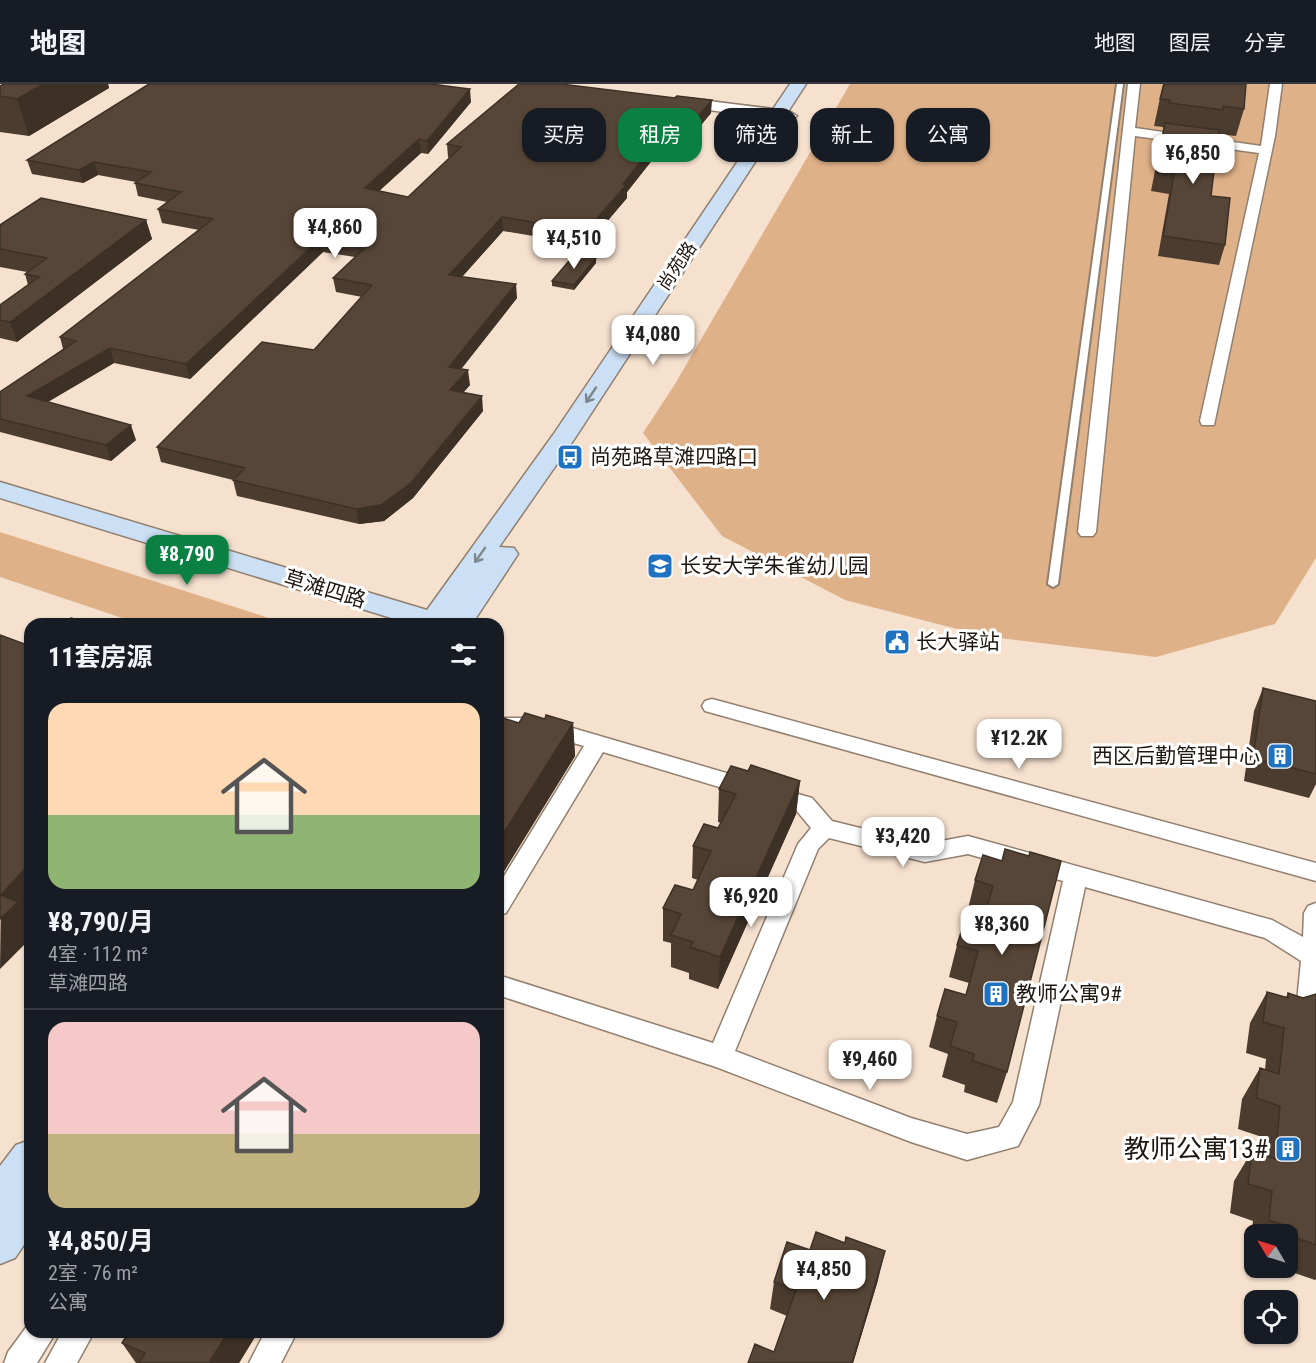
<!DOCTYPE html>
<html lang="zh">
<head>
<meta charset="utf-8">
<style>
  :root { --surface:#171b24; --page:#242831; --text:#f1f3f6; --muted:#9ea1a6; --line:#363941; --accent:#0b8043 }
  body { margin:0; font-family:"Roboto Condensed","Noto Sans SC",sans-serif; background:var(--page); color:var(--text); height:100vh; display:flex; flex-direction:column; font-size:22px; white-space:nowrap }
  * { box-sizing:border-box; margin:0 }
  p { font-size:20px; color:var(--muted) }
  .icon { flex:none; width:33px; height:33px; fill:none; stroke:currentColor; stroke-width:2; stroke-linecap:round; stroke-linejoin:round }
  .map { position:relative; flex:1; overflow:hidden }
  .details { position:absolute; left:24px; top:534px; width:480px; height:720px; display:flex; flex-direction:column; background:var(--surface); border-radius:18px; box-shadow:0 2px 4px #0004 }
  .details>* { flex:none }
  .banner { position:absolute; left:522px; top:24px; width:570px; height:54px; display:flex; gap:12px }
  .needle { width:39px; rotate:308deg }
  .controls { position:absolute; left:1244px; top:1140px; display:grid; gap:12px }
  .controls a { display:grid; place-items:center; width:54px; height:54px; border-radius:12px; background:var(--surface); box-shadow:0 2px 4px #0004; font-size:30px }
  .price { position:absolute; translate:-50% -51px; padding:0 14px; border-radius:12px; background:#fff; color:#222; font-size:20px; line-height:39px; filter:drop-shadow(0 2px 3px #0008) }
  .price::after { content:''; position:absolute; left:50%; top:36px; width:18px; height:14px; margin-left:-9px; background:inherit; clip-path:polygon(0 0,100% 0,50% 100%) }
  .price.selected { background:var(--accent); color:#fff }
  ul { padding:0; list-style:none }
  li { display:grid; align-content:center; gap:12px; height:318px; padding:0 24px }
  li+li { border-top:2px solid var(--line) }
  li span { display:grid; place-items:center; height:186px; border-radius:18px; color:#555 }
  li>.icon { margin-inline-start:auto }
  span .icon { width:108px; height:108px; fill:#fffc; stroke-width:1 }
  li b { font-size:26px }
  h2 { display:flex; justify-content:space-between; align-items:center; height:72px; padding:0 24px; font-size:26px }
  .tag { padding:0 21px; border-radius:18px; background:var(--surface); box-shadow:0 2px 4px #0004; font-size:21px; line-height:54px }
  .tag.selected { background:var(--accent); color:#fff }
  header { display:flex; align-items:center; gap:36px; box-sizing:border-box; height:84px; padding:0 30px; background:var(--surface); border-bottom:2px solid var(--line) }
  header strong { font-size:28px }
  nav { display:flex; gap:33px; margin-inline-start:auto; font-size:21px }
  .map>svg:first-child { display:block }
</style>
</head>
<body>
<header>
<strong>地图</strong>
<nav><a>地图</a><a>图层</a><a>分享</a></nav>
</header>
<div class="map">
<svg width="1316" height="1279" viewBox="0 0 1316 1279">
  <rect width="100%" height="100%" fill="#f6e1cf"/>
  <!-- green -->
  <path fill="#dfb188" d="M850 0H1316V474L1275 540 1156 573 984 552 845 516 722 452 643 349 675 300Z
    M0 448 288 540H140L0 493Z"/>
  <g fill="none" stroke-linecap="round" stroke-linejoin="round">
    <!-- service casing -->
    <g stroke="#917f6f" stroke-width="4">
      <path id="service" d="M1117 0H1123L1058 500 1053 503 1048 500Z"/>
    </g>
    <!-- minor casing -->
    <g stroke="#917f6f" stroke-width="3">
      <path id="minor" d="M1128 0H1140L1135 44 1261 62 1270 0H1282L1275 52 1214 341H1202L1200 337 1259 69 1135 52 1096 448 1093 452H1081L1078 448Z
        M712 615 1316 779V797L705 627 702 622 705 617Z
        M498 634H523L552 638 812 714 832 737 925 760 968 752 1272 836 1303 853 1304 829 1308 822 1316 819V935L1297 940 1288 937 1284 929 1288 921 1297 918 1301 877 1265 854 1085 803 1039 1021 1018 1062 967 1076 911 1058 716 983 498 911V891L713 959 798 760 811 744 796 726 603 668 506 829 498 831V802L584 662C555 653 529 648 498 648ZM829 754 925 778 968 770 1063 797 1013 1018 999 1043 967 1050 911 1034 735 967 818 765Z
        M30 1238V1248H56L37 1279H4L8 1268Z
        M62 1248H94L77 1279H45Z
        M265 1248H297L281 1279H249Z"/>
    </g>
    <!-- tertiary casing -->
    <g stroke="#917f6f" stroke-width="3">
      <path id="tertiary" d="M677 13 789 27 797 32 789 37 672 21 669 18Z"/>
    </g>
    <!-- secondary casing -->
    <g stroke="#917f6f" stroke-width="3">
      <path id="secondary" d="M790 0H806L575 354 499 463 514 464 518 470 472 540H411L0 414V398L427 526 553 351Z
        M30 1056V1152L15 1174 0 1180V1082L16 1061Z"/>
    </g>
    <!-- service -->
    <use href="#service" fill="#fff" fill-rule="evenodd"/>
    <!-- minor -->
    <use href="#minor" fill="#fff" fill-rule="evenodd"/>
    <!-- tertiary -->
    <use href="#tertiary" fill="#fff" fill-rule="evenodd"/>
    <!-- secondary -->
    <use href="#secondary" fill="#cce0f5" fill-rule="evenodd"/>
  </g>
  <!-- wall -->
  <path fill="#4b3c2f" d="M4 0H108L109 4 29 52 0 48V2Z
    M147 0H431L471 18 428 70 421 69 379 107 408 113 449 74 448 73 447 60 711 29 687 58 668 56 627 108V114L587 161 503 147 462 193 517 214 461 285 470 301 463 309 483 327 413 414 384 437 359 440 237 412 233 396 161 378 157 363 314 266 362 213 336 208 333 194 355 173 323 168 190 295 114 279 48 318 136 356 111 377 0 348V308L63 265 60 253 199 146 162 139 158 125 167 118 138 112 135 99 136 98 98 91 83 99 32 90 27 76 147 1Z
    M1163 0H1246L1244 25 1236 52 1218 50 1211 112 1225 161 1219 181 1158 172 1169 110 1151 107 1163 46V43L1154 42Z
    M146 136 152 155 17 258 0 254V221L28 201 25 190 27 188 0 183V141Z
    M596 174V179L574 206 552 202V197Z
    M1263 604 1316 617V700L1309 714 1244 697 1254 627Z
    M545 635 573 639 575 672 498 797V641Z
    M748 687 800 697 796 730 718 905 689 895V889L671 883V859L663 857V824L693 806 698 796 692 794 693 762 718 744 721 739 718 738 719 705Z
    M1002 777 1007 988 997 1019 964 1008 965 1001 942 993 948 970 929 963 937 932 966 911 969 899 949 893 957 861 982 841 984 834 967 829 975 796Z
    M1267 908 1286 913 1288 909 1303 914 1316 910V1195L1315 1196 1280 1184H1287V1150H1254V1167L1250 1165 1253 1137 1230 1129 1234 1097 1252 1067 1260 1070 1262 1053 1238 1045 1242 1015 1260 984 1265 986 1266 975 1246 969 1250 939Z
    M878 1196 853 1279H748L774 1268 787 1232 770 1225 774 1198Z
    M129 1248H258L239 1279H136L122 1259Z"/>
  <!-- shaded-wall -->
  <path fill="#3d3126" d="M43 0H108L109 4 29 52 17 15Z
    M470 5 471 18 428 70 427 57Z
    M712 16 711 29 687 58V45Z
    M668 43V56L627 108V114L587 161 586 147Z
    M419 55 421 69 367 118 365 104Z
    M94 78 98 91 83 99 79 86Z
    M502 133 503 147 451 205 449 191Z
    M146 136 152 155 17 258 10 238Z
    M321 154 323 168 190 295 186 280Z
    M596 174V179L574 206V201Z
    M516 200 517 214 451 298 449 283Z
    M110 264 114 279 32 327 27 312Z
    M468 286 470 301 452 321 450 306Z
    M482 312 483 327 413 414 384 437 359 440 356 425Z
    M131 341 136 356 111 377 106 361Z
    M573 639 575 672 498 797V758Z
    M800 697 796 730 718 905 720 873Z
    M30 779V830L26 834 30 841V855L0 885 1 811Z
    M885 1167 878 1196 853 1279H852Z
    M228 1248H258L239 1279H209Z"/>
  <!-- building -->
  <path fill="#574637" stroke="#3d3126" stroke-width="1.5" d="M4 0H43L17 15 0 12V2Z
    M149 0H431L470 5 427 57 419 55 365 104 408 113 461 63 447 60 519 0H561L675 14 677 12 712 16 687 45 668 43 623 100H627L586 147 502 133 449 191 516 200 449 283 468 286 450 306 482 312 411 399 381 421 356 425 233 396 245 384 157 363 262 258 314 266 372 201 333 194 368 161 321 154 186 280 110 264 27 312 131 341 106 361 0 335V308L76 257 60 253 213 135 158 125 181 108 135 99 151 88 94 78 79 86 27 76Z
    M1164 0H1246L1244 25 1223 22V26L1169 19 1170 16 1160 15Z
    M1165 39 1219 46 1211 112 1230 114 1225 161 1163 152 1174 90 1156 88Z
    M41 114 146 136 10 238 0 236V221L39 193 25 190 47 174 0 165V141Z
    M574 171 596 174 574 201 552 197Z
    M71 534 91 540H64Z
    M0 551 30 562V779L1 811 18 818 0 835Z
    M1263 604 1316 617V690L1253 674Z
    M525 629 545 635 546 631 573 639 498 758V668L504 660 498 658V641L503 634 519 639Z
    M751 681 800 697 720 873 690 863 693 858 671 851 681 830 663 824 675 801 693 806 711 767 693 762 704 740 718 744 736 710 719 705 731 682 748 687Z
    M1005 765 1029 772 1030 768 1061 777 1007 988 973 977 974 970 950 962 957 938 937 932 945 905 966 911 978 867 957 861 965 836 982 841 993 802 975 796 983 771 1002 777Z
    M1267 908 1288 914V909L1303 914 1316 910V1161L1296 1154 1297 1146 1269 1136 1272 1107 1248 1100 1252 1067 1275 1075 1280 1022 1256 1014 1260 984 1279 990 1284 944 1263 938Z
    M816 1148 845 1159 846 1153 885 1167 852 1279H748L755 1260 774 1268 796 1206 774 1198 787 1158 810 1166Z
    M129 1248H228L209 1279H139L145 1269 122 1259Z"/>
  <!-- one-way arrows -->
  <defs><path id="oneway-shaft" d="M-6 0H5M1.5-3L5.5 0L1.5 3" fill="none" stroke-width="1.6" stroke-linecap="round" stroke-linejoin="round" transform="scale(1.5)"/></defs>
  <g stroke="#7e868e">
    <use href="#oneway-shaft" transform="translate(591 311) rotate(124)"/>
    <use href="#oneway-shaft" transform="translate(480 471) rotate(125)"/>
  </g>
  <!-- icons -->
  <defs>
    <g id="bus-square" transform="scale(1.35)"><rect x="-9" y="-9" width="18" height="18" rx="4" fill="#1e72c0" stroke="#fff"/><path d="M-5-6H5V4H4V6H2V4H-2V6H-4V4H-5ZM-3.5-4V0h7V-4ZM-3.5 1.2v1.5H-2V1.2ZM2 1.2v1.5H3.5V1.2Z" fill="#fff"/></g>
    <g id="school-square" transform="scale(1.35)"><rect x="-9" y="-9" width="18" height="18" rx="4" fill="#1e72c0" stroke="#fff"/><path d="M0-5L7-2L0 1L-7-2ZM-4 1L0 2.5L4 1V4Q0 6-4 4Z" fill="#fff"/></g>
    <g id="civic-square" transform="scale(1.35)"><rect x="-9" y="-9" width="18" height="18" rx="4" fill="#1e72c0" stroke="#fff"/><path d="M-.6-6.5H3V-4.5H.6V-3L4-1V1h2V6H-6V1h2V-1L-.6-3ZM-1.2 2.5V6h2.4V2.5Z" fill="#fff"/></g>
    <g id="building-square" transform="scale(1.35)"><rect x="-9" y="-9" width="18" height="18" rx="4" fill="#1e72c0" stroke="#fff"/><path d="M-4-6H4V6H1V3H-1V6H-4ZM-2.5-4.3h1.7v1.8h-1.7ZM.8-4.3h1.7v1.8H.8ZM-2.5-1h1.7V.8h-1.7ZM.8-1h1.7V.8H.8Z" fill="#fff"/></g>
  </defs>
  <g fill-rule="evenodd">
    <use href="#bus-square" x="570" y="373"/>
    <use href="#school-square" x="660" y="482"/>
    <use href="#civic-square" x="897" y="558"/>
    <use href="#building-square" x="1280" y="672"/>
    <use href="#building-square" x="996" y="910"/>
    <use href="#building-square" x="1288" y="1065"/>
  </g>
  <g text-anchor="middle" stroke-width="6" stroke-linejoin="round" paint-order="stroke">
    <!-- far-street labels -->
    <g font-size="18" fill="#1f1811" stroke="#fff">
      <text transform="translate(677 182) rotate(-56)" y="6">尚苑路</text>
    </g>
    <!-- poi labels -->
    <g font-size="21" fill="#1f1811" stroke="#fff" text-anchor="start">
      <text x="590" y="380">尚苑路草滩四路口</text>
      <text x="680" y="489">长安大学朱雀幼儿园</text>
      <text x="916" y="565">长大驿站</text>
      <text x="1260" y="679" text-anchor="end">西区后勤管理中心</text>
      <text x="1016" y="917">教师公寓9#</text>
    </g>
    <!-- street labels -->
    <g font-size="21" fill="#1f1811" stroke="#fff">
      <text transform="translate(325 505) rotate(17)" y="7">草滩四路</text>
    </g>
    <!-- near-poi labels -->
    <g font-size="26" fill="#1f1811" stroke="#fff" text-anchor="end">
      <text x="1268" y="1074">教师公寓13#</text>
    </g>
  </g>
</svg>
<div class="controls">
<a><svg class="needle" viewBox="-14 -14 28 28"><path d="M0-13l5 13h-10z" fill="#e53935"/><path d="M0 13l5-13h-10z" fill="#9ea1a6"/></svg></a>
<a><svg class="icon" aria-label="locate" viewBox="0 0 24 24"><circle cx="12" cy="12" r="6"/><path d="M12 2v4M12 18v4M2 12h4M18 12h4"/></svg></a>
</div>
<b class="price" style="left:1193px;top:101px">¥6,850</b>
<b class="price" style="left:335px;top:175px">¥4,860</b>
<b class="price" style="left:574px;top:186px">¥4,510</b>
<b class="price" style="left:653px;top:282px">¥4,080</b>
<b class="price selected" style="left:187px;top:502px">¥8,790</b>
<b class="price" style="left:1019px;top:686px">¥12.2K</b>
<b class="price" style="left:903px;top:784px">¥3,420</b>
<b class="price" style="left:751px;top:844px">¥6,920</b>
<b class="price" style="left:1002px;top:872px">¥8,360</b>
<b class="price" style="left:870px;top:1007px">¥9,460</b>
<b class="price" style="left:824px;top:1217px">¥4,850</b>
<div class="banner">
<a class="tag">买房</a>
<a class="tag selected">租房</a>
<a class="tag">筛选</a>
<a class="tag">新上</a>
<a class="tag">公寓</a>
</div>
<section class="details">
<h2>11套房源<svg class="icon" aria-label="filters" viewBox="0 0 24 24"><path d="M4 7h16M4 17h16"/><circle cx="9" cy="7" r="2"/><circle cx="15" cy="17" r="2"/></svg></h2>
<ul>
<li><span style="background:linear-gradient(#ffd9b3 60%,#8fb573 0)"><svg class="icon" aria-label="home" viewBox="0 0 24 24"><path d="M3 11l9-7 9 7M6 9v11h12V9"/></svg></span><div><b>¥8,790/月</b><p>4室 · 112 m²</p><p>草滩四路</p></div></li>
<li><span style="background:linear-gradient(#f6c9c9 60%,#c2b280 0)"><svg class="icon" aria-label="home" viewBox="0 0 24 24"><path d="M3 11l9-7 9 7M6 9v11h12V9"/></svg></span><div><b>¥4,850/月</b><p>2室 · 76 m²</p><p>公寓</p></div></li>
</ul>
</section>
</div>
</body>
</html>
